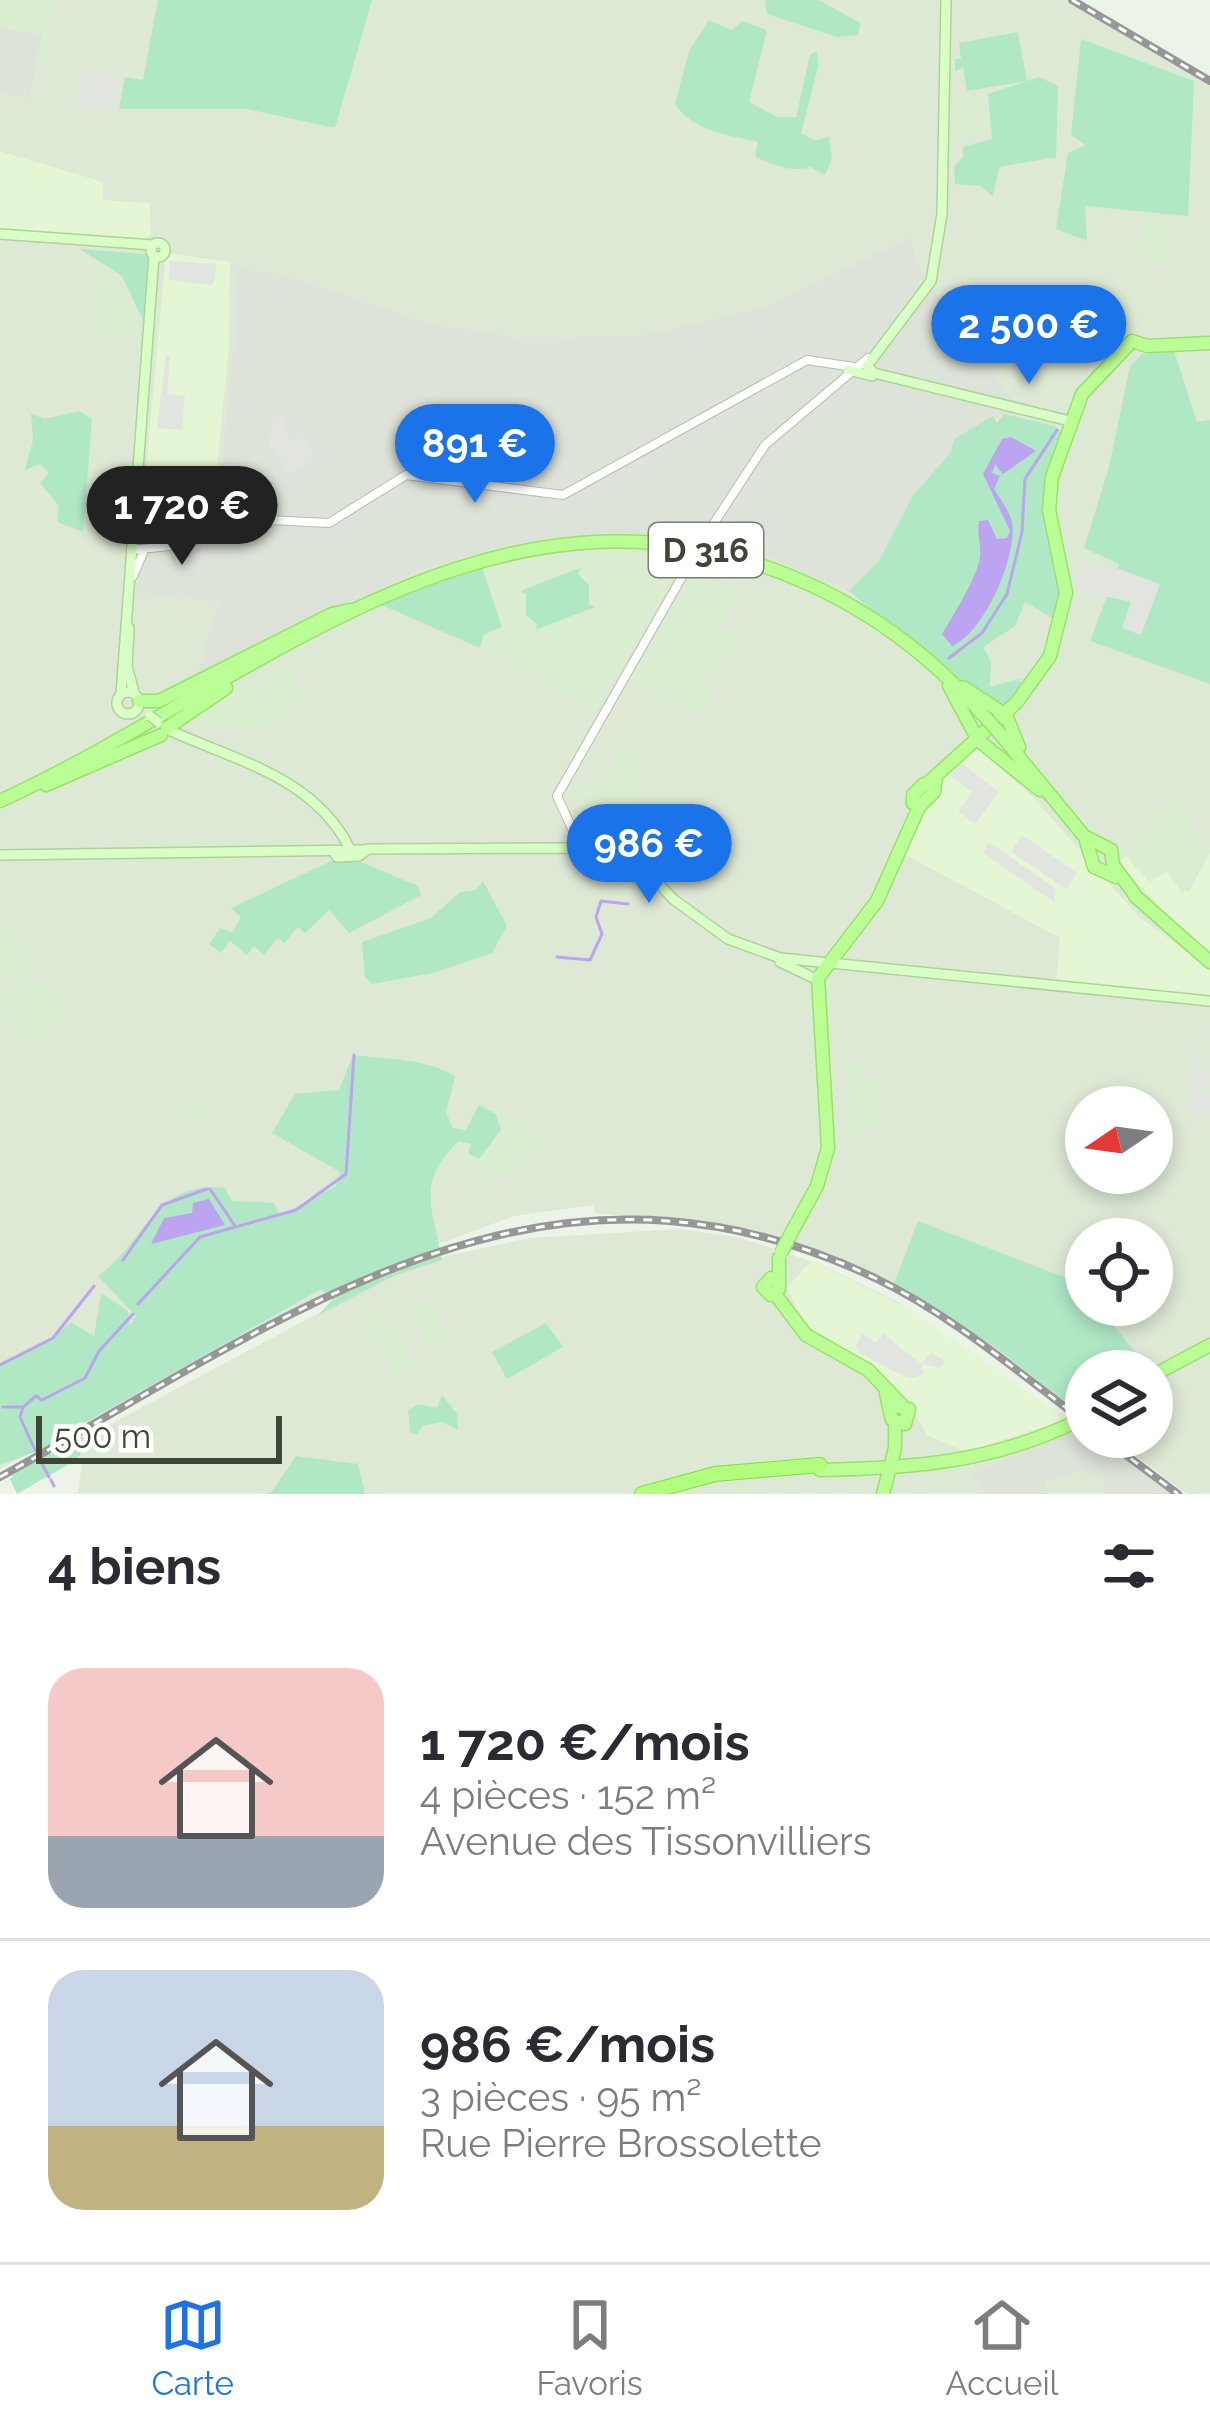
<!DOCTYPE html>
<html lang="fr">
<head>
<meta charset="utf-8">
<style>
  :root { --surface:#fff; --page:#f2f2f3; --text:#2b2b33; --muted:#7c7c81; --line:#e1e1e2; --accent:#1a73e8 }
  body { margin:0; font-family:Raleway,sans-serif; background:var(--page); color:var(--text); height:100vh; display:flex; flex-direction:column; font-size:45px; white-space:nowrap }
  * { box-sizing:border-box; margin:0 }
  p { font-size:39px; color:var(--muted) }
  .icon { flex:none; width:66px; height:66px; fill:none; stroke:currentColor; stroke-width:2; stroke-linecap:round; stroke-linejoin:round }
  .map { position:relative; height:1494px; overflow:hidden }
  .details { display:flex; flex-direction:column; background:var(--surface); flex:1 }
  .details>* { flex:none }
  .needle { width:78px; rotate:257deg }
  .controls { position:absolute; left:1065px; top:1086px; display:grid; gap:24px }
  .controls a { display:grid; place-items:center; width:108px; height:108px; border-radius:50%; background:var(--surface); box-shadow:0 6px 18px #0003; font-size:60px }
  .scale { position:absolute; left:36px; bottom:30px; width:246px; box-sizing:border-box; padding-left:12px; border:6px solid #3e4736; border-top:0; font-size:33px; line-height:42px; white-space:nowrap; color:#3e4736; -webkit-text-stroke:9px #fff; paint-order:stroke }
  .price { position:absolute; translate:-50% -102px; padding:0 27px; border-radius:42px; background:var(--accent); color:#fff; font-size:39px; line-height:78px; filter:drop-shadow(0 3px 6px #0008) }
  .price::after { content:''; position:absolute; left:50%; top:72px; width:36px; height:27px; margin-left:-18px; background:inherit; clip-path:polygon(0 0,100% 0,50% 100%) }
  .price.current { background:#222; color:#fff }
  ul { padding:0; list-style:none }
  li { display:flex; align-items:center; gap:36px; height:300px; padding:0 48px }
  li+li { border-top:3px solid var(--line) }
  li span { display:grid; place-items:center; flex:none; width:336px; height:240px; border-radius:36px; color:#555 }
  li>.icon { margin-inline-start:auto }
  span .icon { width:144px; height:144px; fill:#fffc; stroke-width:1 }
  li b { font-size:51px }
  h2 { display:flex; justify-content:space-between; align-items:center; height:144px; padding:0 48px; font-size:51px }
  .tab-bar { display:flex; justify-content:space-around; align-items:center; height:168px; border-top:3px solid var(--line); background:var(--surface); font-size:33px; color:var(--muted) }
  .tab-bar a { display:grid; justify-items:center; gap:6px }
  .tab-bar .current { color:var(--accent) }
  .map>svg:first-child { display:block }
</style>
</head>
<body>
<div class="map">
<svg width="1210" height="1494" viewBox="0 0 1210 1494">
  <rect width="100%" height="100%" fill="#ecf4e7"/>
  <!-- residential -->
  <path fill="#dde8d5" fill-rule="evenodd" d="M0 0H1064L1210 83V1494H1187L1111 1437H1152V1371H1086V1418L923 1299 831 1254 742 1229 595 1213 593 1205 514 1216 412 1254 0 1469ZM1086 1107H1152V1173H1086ZM1086 1239H1152V1305H1086Z
    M680 1229 741 1238 817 1263 900 1303 1169 1494H78L82 1464 73 1444 411 1264 530 1238Z"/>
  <!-- commercial -->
  <path fill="#e4f6d3" d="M0 151 103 182V200L150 203 151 235 145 240 0 230Z
    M172 254 230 262 229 347 212 518 183 537 146 545 140 537 165 262Z
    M973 744 1033 797 1138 916 1210 969V999L1056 983 1060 938 893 848 925 789Z
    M1210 852V953L1167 923 1170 918 1120 864 1126 854 1135 868 1167 871 1175 884 1189 892Z
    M811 1261 908 1308 1067 1419 966 1452 927 1435 912 1409 862 1359 804 1324 787 1288Z"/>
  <!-- industrial -->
  <path fill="#dee3d9" d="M0 28 43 34 29 97 0 94Z
    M909 238 921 273 1015 403 951 452 912 497 879 561 849 591 755 551 707 540 613 537 520 543 424 568 196 679 219 602 136 592 139 559 178 549 219 525 230 362 236 349 237 268 284 276 432 325 525 339 640 336 768 307Z
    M1080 1423 1086 1437H1099L1174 1494H1105L1103 1474 1075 1472 1046 1481 1047 1494H986L971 1476Z"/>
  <!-- education -->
  <path fill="#dbedd1" d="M0 0H56L45 56 39 55 42 34 0 28Z
    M986 94 990 132 952 140 953 100Z
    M1146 216 1177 221 1168 264 1136 257Z
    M97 262 134 302 142 337 98 333 91 324Z
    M1058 289 1135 307 1126 341 1089 337 1056 308Z
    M1176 354H1210V419L1197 422Z
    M617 549 689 555 595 712 480 648 481 564 537 553Z
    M694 570 736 594 720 629 739 641 704 684 717 693 693 718 630 680Z
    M286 663 302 693 297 710 261 731 196 723V715Z
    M624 749 643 760 637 778 647 783 634 809 624 814 604 807 598 814 578 805 575 801 588 777 602 785Z
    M1174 797 1210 847 1183 894 1167 871 1149 882 1126 854 1147 818Z
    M0 927 25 941 33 974 8 976 0 984Z
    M36 981 54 982 67 1004 64 1018 42 1042 31 1044 5 1031 0 991Z
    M862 1058 867 1082H878L882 1130 852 1135 846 1064Z
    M185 1090 220 1115 216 1124 201 1130 172 1107Z
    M510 1115 551 1134 519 1166 488 1181 482 1167 455 1151 452 1127 487 1137 489 1127 501 1132Z
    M374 1299 414 1365 394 1376 359 1313Z
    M425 1300 452 1343 433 1354 406 1310Z"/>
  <!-- green -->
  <path fill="#b0e8c5" d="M158 0H372L335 128 247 109H119L125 77 143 80Z
    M765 0H819L860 23 858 35 837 37 767 14Z
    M709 20 731 30 743 21 767 30 749 102 777 117H796L810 55 817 51 818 67 801 133 815 141 829 136 832 159 825 175 810 167C790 173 773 164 755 157L758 142C729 135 692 131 675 104L689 51Z
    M1018 32 1027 81 967 91 963 67 955 72V59H961L959 43Z
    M1081 39 1194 81 1188 216 1085 206 1087 241 1056 229 1068 153 1086 145 1071 135Z
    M1039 77 1058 86 1056 157 999 167 993 197 981 186 955 184 954 166 963 157V147L992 139 988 94Z
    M80 249 146 254 150 260 145 324 122 276Z
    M1174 351 1197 422 1210 420V684L1090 641 1119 564 1084 548 1109 467 1130 366 1142 354Z
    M79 411 92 419 83 532 57 522 59 506 40 483 49 473 40 464 25 470 33 440 31 414 45 419Z
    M1004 414 1055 426 1061 432 1044 488 1062 582 1057 621 1025 602 1015 626 983 647 991 662 990 687 1019 679 1023 686 1004 705 953 677 849 591 879 561 912 497 951 452 954 439 993 416 997 423Z
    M481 564 502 627 484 634 480 648 382 605Z
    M580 568 578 574 589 585V604L595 607 535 630 537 624 526 615V594L520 591Z
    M333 860H356L418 886 421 895 349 933 329 910 305 933 298 927 284 943 278 938 264 955 254 946 247 955 230 941 221 953 209 944 220 928 232 932 241 917 231 908Z
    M483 881 507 926 492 953 433 973 372 984 365 977 362 942 431 918 460 892 476 890Z
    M353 1055C388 1060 425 1058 455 1076L446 1113 453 1128 466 1130 479 1105 496 1114 501 1130 479 1159 468 1153 471 1144 459 1141C416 1182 432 1206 442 1260L396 1275 318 1315 333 1299 321 1289 72 1430 90 1442 76 1460 17 1494 10 1479 35 1452 0 1465V1363L49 1341 71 1322 94 1336 101 1293 128 1311 130 1325 136 1316 98 1276C148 1241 152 1180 225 1188L232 1201 274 1203 280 1216 336 1186 340 1172 272 1133 295 1094 339 1090Z
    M918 1221 1082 1284 1086 1305H1098L1149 1371H1086V1407L1078 1412 999 1350 894 1283Z
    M546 1323 563 1347 507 1379 492 1352Z
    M442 1395 457 1414 458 1430 442 1422 422 1426 417 1435 410 1432 408 1410 418 1404 437 1408Z
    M296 1456 358 1464 365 1494H270Z"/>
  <!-- parking -->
  <path fill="#e2e5df" d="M88 72 122 78 116 109 77 108 81 75Z
    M170 261 216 264 215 279 211 285 169 280Z
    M166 355 170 356 167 394 185 396 182 430 157 428Z
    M281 415 290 440 305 437 316 457 292 475 270 445 273 417Z
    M151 496 160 497 158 518 184 520 183 534 161 543 148 540Z
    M1082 563 1113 567 1160 584 1141 635 1122 628 1131 602 1073 589Z
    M960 762 999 792 975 824 958 811 972 792 950 776Z
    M1022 835 1077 873 1066 889 1011 852Z
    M989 842 1056 889 1054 902 983 853Z
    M1203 1017 1196 1070 1206 1072 1201 1097 1210 1099V1111L1152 1133 1191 1116 1187 1104Z
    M862 1333 876 1343 883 1334 922 1364 932 1352 945 1362 940 1368 922 1364 923 1374 914 1378 901 1375 859 1353 856 1346Z"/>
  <!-- water -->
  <path fill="#bda4f1" d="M1011 437 1036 451 1003 474 995 464 992 473 1000 476 994 489C998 495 1010 512 1012 522 1018 554 985 633 952 646L942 634C953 616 974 582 979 562 983 549 976 534 979 521L988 520 997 539 1007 538 1010 531 983 474 1002 439Z
    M209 1199 225 1225 151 1244 164 1218 192 1213 193 1203Z"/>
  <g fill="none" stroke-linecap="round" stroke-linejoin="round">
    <!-- stream -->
    <path stroke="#bda4f1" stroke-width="3" d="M949 658 982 633 1007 594 1022 532 1025 479 1057 430
      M627 819 659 807 690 809
      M557 957 590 960 602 934 596 917 601 901 628 904
      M210 1189 235 1226
      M123 1260 162 1205 207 1189
      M138 1304 200 1237 296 1210 346 1174 354 1055
      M0 1365 53 1338 94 1286
      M3 1407H23L36 1396 42 1400 85 1378 99 1351 133 1314
      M23 1407 20 1417 35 1450
      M41 1462 49 1477
      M51 1480 54 1486"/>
    <!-- tertiary casing -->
    <g stroke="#b3bfaa" stroke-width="10">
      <path id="tertiary" d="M699 546 765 445 868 358
        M131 550 169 546 232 518 329 523 406 475 563 495 807 360 854 367
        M133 576 143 553
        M580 846 557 796 695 554"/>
    </g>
    <!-- secondary casing -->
    <g stroke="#acd497" stroke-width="12">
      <path id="secondary" d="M946 0 942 214 931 281 867 366 874 373 1070 421 1072 428
        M0 234 153 245
        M151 250a7 7 0 1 1 14 0a7 7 0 1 1-14 0Z
        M848 370 872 376
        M129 628 127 666 134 693
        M117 703a11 11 0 1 1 22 0a11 11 0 1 1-22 0Z
        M121 694 154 256
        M169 730C236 761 312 776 349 847
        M333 850 337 857 359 856 368 849 589 848 648 872 673 899 728 939 780 958 1210 1001
        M0 855 364 850
        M780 962 818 980"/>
    </g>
    <!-- primary casing -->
    <g stroke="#96e465" stroke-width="15">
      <path id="primary" d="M949 686 978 740 1040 790
        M963 687 1006 715 1019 747
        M139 701H159L332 614 350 610
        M167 728 226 688
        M996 729 1084 836 1111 850 1113 865 1138 899
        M928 783 1017 702 1050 656 1066 593 1049 510 1052 477 1082 394 1132 341 1147 346 1210 343
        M46 785 161 735
        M0 801C240 691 472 472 754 563 845 592 922 645 985 717
        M921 805 913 803V795L924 784 933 785
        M1085 837 1094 867 1116 877
        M1135 896 1210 962
        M788 1239 817 1186 828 1148 818 978 877 901 919 807 934 792 936 776
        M771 1278 763 1287 771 1295 779 1289V1258
        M775 1294 806 1335 868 1370 901 1404
        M1152 1376 1210 1345
        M886 1394 892 1420 905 1424 909 1409 895 1406
        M820 1470C912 1468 990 1463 1075 1422
        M883 1494 895 1448V1423"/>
    </g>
    <!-- trunk casing -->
    <g stroke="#83de37" stroke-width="16">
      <path id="trunk" d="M642 1494 715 1474 820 1465"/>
    </g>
    <!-- tertiary -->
    <use href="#tertiary" stroke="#fff" stroke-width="8"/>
    <!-- secondary -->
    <use href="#secondary" stroke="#d9ffc7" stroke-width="9"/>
    <!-- primary -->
    <use href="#primary" stroke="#bcfe96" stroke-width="12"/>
    <!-- trunk -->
    <use href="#trunk" stroke="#b2fe7f" stroke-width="14"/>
    <!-- rail casing -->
    <g stroke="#979797" stroke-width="8">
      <path id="rail" d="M1072 0 1210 81
        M1102 1437 1178 1494
        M0 1477C284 1321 541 1117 877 1279 953 1316 1018 1372 1086 1423"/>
    </g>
    <!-- rail -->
    <use href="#rail" stroke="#fff" stroke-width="3" stroke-dasharray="9" stroke-linecap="butt"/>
    <!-- tertiary-bridge casing -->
    <g stroke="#b3bfaa" stroke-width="10" stroke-linecap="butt">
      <path id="tertiary-bridge" d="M695 554 699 546"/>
    </g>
    <!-- secondary-bridge casing -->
    <g stroke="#acd497" stroke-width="12" stroke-linecap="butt">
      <path id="secondary-bridge" d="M150 716 158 722"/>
    </g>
    <!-- primary-bridge casing -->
    <g stroke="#96e465" stroke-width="15" stroke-linecap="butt">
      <path id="primary-bridge" d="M985 717 996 729
        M781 1253 788 1239
        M1075 1422 1085 1417"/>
    </g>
    <!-- tertiary-bridge -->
    <use href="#tertiary-bridge" stroke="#fff" stroke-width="8"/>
    <!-- secondary-bridge -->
    <use href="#secondary-bridge" stroke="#d9ffc7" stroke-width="9"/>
    <!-- primary-bridge -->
    <use href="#primary-bridge" stroke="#bcfe96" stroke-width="12"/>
  </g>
  <g text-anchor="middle" stroke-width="12" stroke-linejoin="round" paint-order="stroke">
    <!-- shield labels -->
    <rect fill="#fff" stroke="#787e72" stroke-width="3" x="649" y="523" width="114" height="54" rx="9"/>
    <g font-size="33" font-weight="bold" fill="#3e4736">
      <text x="706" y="562">D 316</text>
    </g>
  </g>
</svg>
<div class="controls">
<a><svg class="needle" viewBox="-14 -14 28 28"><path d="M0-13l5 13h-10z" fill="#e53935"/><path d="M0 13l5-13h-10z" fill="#7c7c81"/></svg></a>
<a><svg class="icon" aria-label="locate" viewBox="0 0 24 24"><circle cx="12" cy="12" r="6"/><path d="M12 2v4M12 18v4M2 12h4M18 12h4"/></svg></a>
<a><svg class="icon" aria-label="layers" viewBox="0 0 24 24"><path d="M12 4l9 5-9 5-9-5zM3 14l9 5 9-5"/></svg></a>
</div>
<div class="scale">500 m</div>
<b class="price" style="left:1029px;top:387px">2 500 €</b>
<b class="price" style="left:475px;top:506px">891 €</b>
<b class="price current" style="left:182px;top:568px">1 720 €</b>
<b class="price" style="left:649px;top:906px">986 €</b>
</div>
<section class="details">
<h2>4 biens<svg class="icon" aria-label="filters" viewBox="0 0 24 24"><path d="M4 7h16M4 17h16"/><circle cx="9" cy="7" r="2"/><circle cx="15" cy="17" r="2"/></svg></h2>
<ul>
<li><span style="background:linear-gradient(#f6c9c9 70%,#9aa5b1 0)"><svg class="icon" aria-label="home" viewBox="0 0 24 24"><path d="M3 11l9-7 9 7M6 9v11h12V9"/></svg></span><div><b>1 720 €/mois</b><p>4 pièces · 152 m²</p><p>Avenue des Tissonvilliers</p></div></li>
<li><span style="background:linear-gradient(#c9d6e8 65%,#c2b280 0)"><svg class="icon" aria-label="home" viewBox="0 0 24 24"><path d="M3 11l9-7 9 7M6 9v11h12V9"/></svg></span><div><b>986 €/mois</b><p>3 pièces · 95 m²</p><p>Rue Pierre Brossolette</p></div></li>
</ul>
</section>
<nav class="tab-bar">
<a class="current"><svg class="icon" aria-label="map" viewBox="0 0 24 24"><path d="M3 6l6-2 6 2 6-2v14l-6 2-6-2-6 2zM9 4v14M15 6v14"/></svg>Carte</a>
<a><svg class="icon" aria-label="saved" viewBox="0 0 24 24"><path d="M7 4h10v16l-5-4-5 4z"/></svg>Favoris</a>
<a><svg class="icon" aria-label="home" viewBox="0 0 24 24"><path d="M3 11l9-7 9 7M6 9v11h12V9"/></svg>Accueil</a>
</nav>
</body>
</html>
